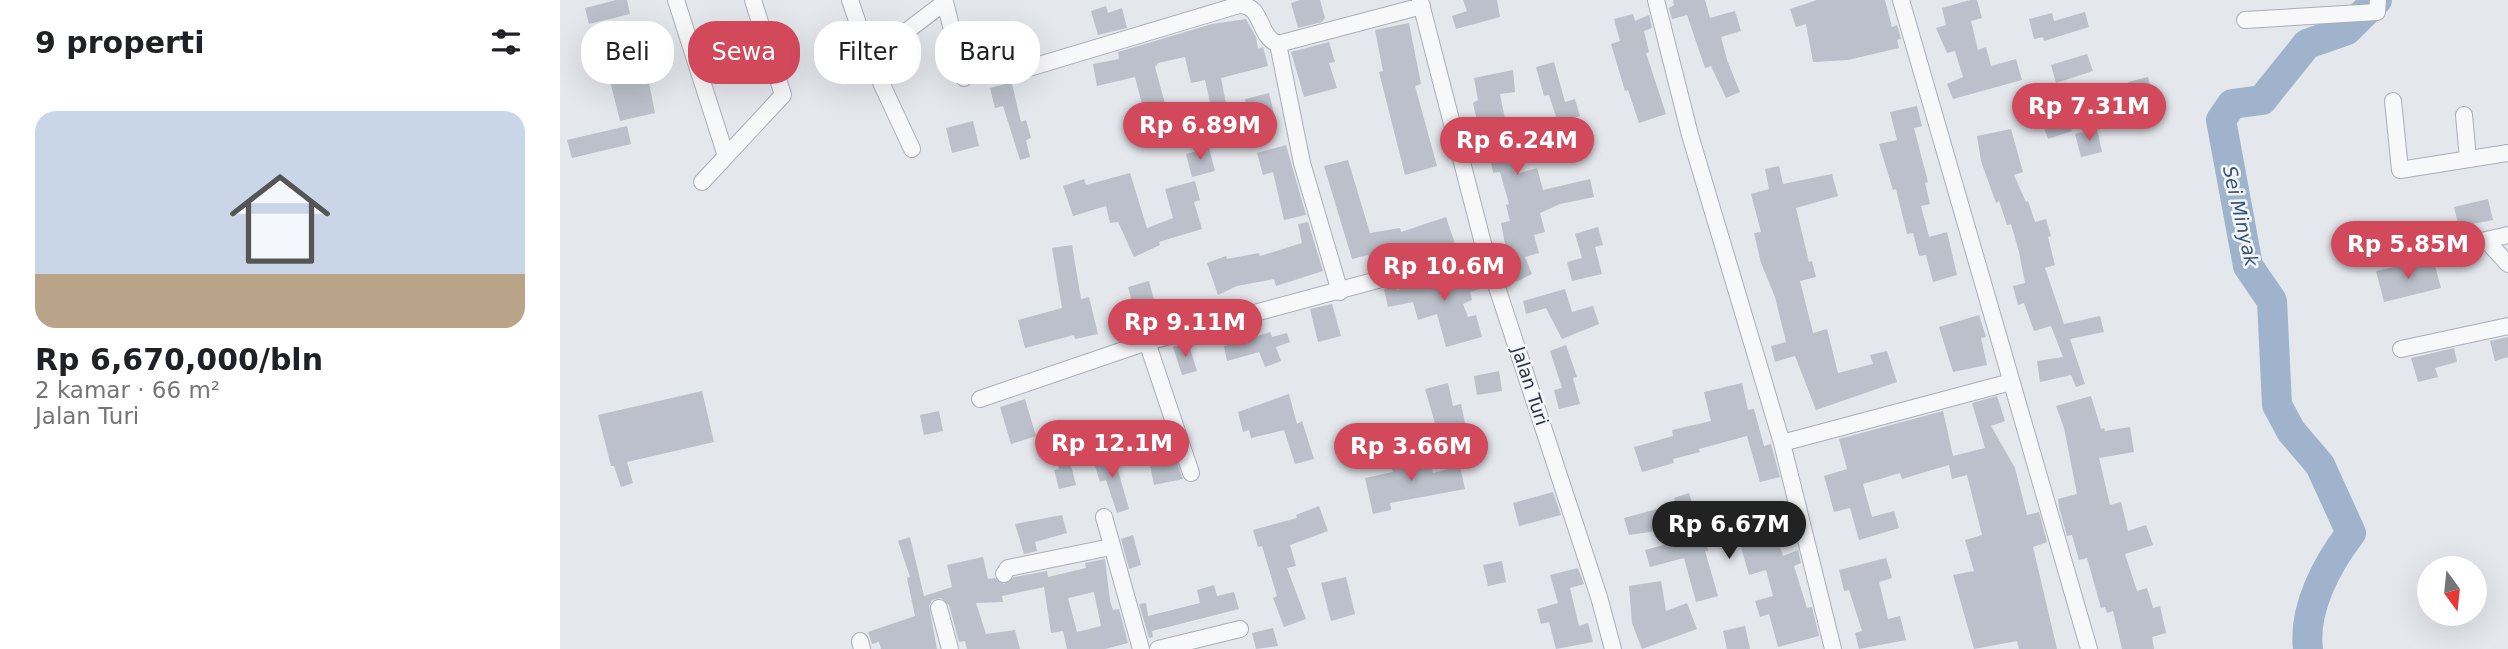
<!DOCTYPE html>
<html lang="id">
<head>
<meta charset="utf-8">
<style>
  :root { --surface:#fff; --page:#f6f6f6; --text:#202124; --muted:#757577; --line:#e0e0e0; --accent:#d1495b }
  body { margin:0; font-family:"DejaVu Sans",sans-serif; background:var(--page); color:var(--text); height:100vh; display:flex; flex-direction:column; font-size:26px; white-space:nowrap }
  * { box-sizing:border-box; margin:0 }
  p { font-size:23px; color:var(--muted) }
  .icon { flex:none; width:38px; height:38px; fill:none; stroke:currentColor; stroke-width:2; stroke-linecap:round; stroke-linejoin:round }
  .map { position:relative; flex:1; overflow:hidden }
  .drawer { display:flex; flex-direction:column; background:var(--surface); width:560px }
  .drawer>* { flex:none }
  .banner { position:absolute; left:21px; top:21px; width:665px; height:63px; display:flex; gap:14px }
  .needle { width:46px; rotate:165deg }
  .tools { position:absolute; left:1857px; top:556px; display:grid; gap:14px }
  .tools a { display:grid; place-items:center; width:70px; height:70px; border-radius:50%; background:var(--surface); box-shadow:0 7px 28px #0002; font-size:35px }
  .price { position:absolute; translate:-50% -60px; padding:0 16px; border-radius:24px; background:var(--accent); color:#fff; font-size:23px; line-height:46px; filter:drop-shadow(0 2px 4px #0008) }
  .price::after { content:''; position:absolute; left:50%; top:42px; width:21px; height:16px; margin-left:-10px; background:inherit; clip-path:polygon(0 0,100% 0,50% 100%) }
  .price.current { background:#222; color:#fff }
  ul { padding:0; list-style:none }
  li { display:grid; align-content:center; gap:14px; height:371px; padding:0 35px }
  li+li { border-top:2px solid var(--line) }
  li span { display:grid; place-items:center; height:217px; border-radius:21px; color:#555 }
  li>.icon { margin-inline-start:auto }
  span .icon { width:126px; height:126px; fill:#fffc; stroke-width:1 }
  li b { font-size:30px }
  h2 { display:flex; justify-content:space-between; align-items:center; height:84px; padding:0 35px; font-size:30px }
  .tag { padding:0 24px; border-radius:28px; background:var(--surface); box-shadow:0 7px 28px #0002; font-size:24px; line-height:63px }
  .tag.current { background:var(--accent); color:#fff }
  main { display:flex; flex:1; min-height:0 }
  .map>svg:first-child { display:block }
</style>
</head>
<body>
<main>
<section class="drawer">
<h2>9 properti<svg class="icon" aria-label="filters" viewBox="0 0 24 24"><path d="M4 7h16M4 17h16"/><circle cx="9" cy="7" r="2"/><circle cx="15" cy="17" r="2"/></svg></h2>
<ul>
<li><span style="background:linear-gradient(#c9d6e8 75%,#b9a48a 0)"><svg class="icon" aria-label="home" viewBox="0 0 24 24"><path d="M3 11l9-7 9 7M6 9v11h12V9"/></svg></span><div><b>Rp 6,670,000/bln</b><p>2 kamar · 66 m²</p><p>Jalan Turi</p></div></li>
</ul>
</section>
<div class="map">
<svg width="1948" height="649" viewBox="0 0 1948 649">
  <rect width="100%" height="100%" fill="#e4e7ec"/>
  <g fill="none" stroke-linecap="round" stroke-linejoin="round">
    <!-- river -->
    <path stroke="#9fb4cc" stroke-width="30" d="M1748 649C1743 609 1767 564 1791 533L1760 465 1731 431 1717 405 1712 301 1688 266 1661 120 1672 104 1702 100 1747 44 1787 30 1817 0"/>
  </g>
  <!-- building -->
  <path fill="#bbc0ca" fill-rule="evenodd" d="M56 0H67L70 14 29 24 25 8Z
    M740 0H760L765 18 762 22 738 28 731 3Z
    M903 0H937L940 17 896 29 892 16 907 11Z
    M1113 0H1145L1150 18 1175 11 1181 31 1161 37 1167 60 1180 92 1166 98 1151 66 1145 68 1127 15 1112 19 1109 8 1114 5Z
    M1257 0H1325L1332 27 1337 25 1341 39 1337 40 1339 48 1288 60 1253 62 1246 24 1236 27 1230 9Z
    M1410 0H1417L1422 18 1411 21 1418 50 1426 47 1431 66 1456 59 1462 80 1393 99 1387 84 1403 77 1395 51 1387 53 1376 28 1386 25 1382 8Z
    M546 6 548 13 562 8 567 28 538 35 531 11Z
    M1525 12 1529 27 1484 41 1483 37 1474 39 1469 19 1492 13 1494 21Z
    M1073 14 1075 21 1089 15 1092 28 1084 31 1089 52 1086 53 1106 114 1079 123 1068 90 1065 91 1051 44 1060 41 1054 19Z
    M686 19 696 37 698 49 703 47 708 66 661 78 667 109 652 112 645 80 631 83 625 57 598 63 595 67 607 111 612 110 617 133 591 139 575 77 537 86 533 64 559 59 558 52 652 24Z
    M849 23 861 84 855 86 877 166 845 175 819 72 823 71 815 30Z
    M80 38 95 113 60 121 48 73 64 69 57 44Z
    M769 42 775 62 769 63 777 88 744 97 731 52Z
    M1527 54 1533 71 1496 83 1491 65Z
    M994 62 1005 102 1015 99 1020 116 998 123 989 95 984 96 976 67Z
    M953 70 955 92 940 94 956 174 977 168 983 190 1030 179 1034 197 1000 204 980 213 985 232 974 235 979 253 965 257 972 274 956 282 942 251 946 249 941 223 950 221 946 205 949 204 940 172 933 173 929 151 924 153 913 103 918 100 914 78Z
    M1588 77 1593 98 1601 97 1604 112 1582 117 1577 94 1572 96 1568 82Z
    M445 84H452L461 122 466 120 471 138 466 140 470 157 460 160 443 106 435 108 430 88Z
    M709 93 715 118 691 124 685 99Z
    M1357 106 1362 126 1354 128 1368 182 1365 183 1370 204 1361 206 1369 237 1387 232 1397 275 1373 282 1366 255 1359 256 1353 233 1347 234 1336 189 1333 190 1319 144 1337 140 1330 112Z
    M1504 109 1512 131 1488 139 1480 117Z
    M413 121 419 146 392 153 386 128Z
    M67 126 71 144 12 158 7 140Z
    M1451 129 1463 172 1454 175 1466 202 1468 201 1475 222 1486 219 1491 236 1488 237 1495 265 1485 268 1504 324 1540 316 1544 332 1510 339 1525 384 1516 387 1511 375 1480 382 1477 361 1503 357 1491 326 1474 331 1464 303 1458 305 1453 286 1465 283 1459 252 1451 224 1447 225 1439 201 1436 203 1421 161 1417 136Z
    M1537 129 1542 152 1521 157 1515 134Z
    M726 145 746 215 724 220 713 172 703 175 697 153Z
    M649 148 655 171 632 177 626 154Z
    M788 160 810 233 840 228 841 232 886 217 895 244 885 247 886 251 864 256 862 249 811 263 808 255 792 259 764 166Z
    M1219 166 1223 184 1272 174 1278 196 1236 208 1249 262 1252 261 1256 277 1240 281 1253 333 1267 329 1278 373 1313 364 1310 355 1327 351 1337 382 1256 410 1235 356 1215 362 1211 346 1226 342 1215 297 1201 263 1194 233 1201 232 1191 194 1209 189 1205 169Z
    M570 173 587 228 613 218 605 189 635 181 640 200 634 202 642 229 599 242 600 245 574 257 558 222 550 223 546 206 513 216 503 186 524 179 526 185Z
    M1928 199 1933 220 1913 224 1914 232 1901 235 1894 207Z
    M748 222 763 271 716 286 714 279 677 286 658 295 647 263 666 256 667 259 699 253 700 256 742 243 738 224Z
    M1814 223 1820 244 1805 248 1799 227Z
    M1038 227 1043 245 1035 247 1042 274 1012 281 1007 262 1022 258 1015 234Z
    M1851 227 1855 245 1847 249 1845 257 1838 230Z
    M512 245 521 299 529 297 538 334 515 339 514 335 465 348 458 320 502 308 492 248Z
    M1846 260 1853 266 1874 262 1881 288 1824 302 1816 271 1846 264Z
    M915 264 923 288 910 292 912 300 903 304 908 317 916 315 922 337 886 347 877 314 858 320 853 302 828 307 824 289 836 286 837 290Z
    M589 281 599 319 578 324 568 287Z
    M1005 289 1012 312 1033 306 1039 324 1002 339 986 308 966 314 963 301Z
    M772 304 781 336 758 342 750 309Z
    M1419 315 1426 337 1421 338 1427 365 1393 372 1379 327Z
    M710 332 712 337 727 333 730 342 716 347 721 361 705 367 699 352 667 361 664 346 693 340 692 338Z
    M1948 337V357L1935 361 1930 341Z
    M628 342 637 371 622 375 613 347Z
    M1006 345 1017 377 1013 378 1020 404 999 409 994 390 1002 388 990 351Z
    M1894 348 1897 362 1875 368 1878 377 1858 382 1851 358Z
    M939 371 942 391 917 395 914 376Z
    M888 383 893 406 901 404 905 423 877 430 865 389Z
    M1182 383 1188 410 1194 409 1204 446 1211 444 1220 477 1200 482 1187 436 1139 449 1140 452 1113 459 1114 463 1082 472 1074 447 1113 436 1112 430 1151 421 1144 392Z
    M142 391 154 442 67 462 73 483 61 487 54 466H51L38 415Z
    M729 394 737 424 742 421 754 459 735 464 724 430 691 438 689 430 683 432 678 412Z
    M1437 396 1445 421 1431 426 1455 468 1467 515 1479 512 1487 542 1473 547 1497 649H1459L1457 641 1414 649 1393 575 1414 571 1405 540 1422 535 1407 475 1392 479 1389 465 1342 479 1340 473 1303 484 1312 517 1334 511 1339 528 1299 540 1290 508 1274 512 1264 476 1287 469 1279 439 1383 411 1393 456 1425 448 1412 403Z
    M1531 396 1541 429 1544 428 1545 431 1570 427 1574 452 1539 458 1550 505 1561 502 1568 531 1586 525 1593 545 1565 554 1577 591 1587 588 1593 608 1600 606 1606 633 1592 637 1594 649H1562L1553 611 1547 613 1545 607 1541 608 1527 558 1519 560 1512 535 1507 536 1499 507 1498 499 1517 494 1504 428 1496 406Z
    M465 399 476 436 451 444 440 407Z
    M379 411 383 431 364 435 360 415Z
    M606 432 623 479 594 485 588 455 595 454 592 434Z
    M505 442 516 485 499 489 494 470 499 469 493 445Z
    M553 453 569 509 557 513 546 480 540 482 533 459Z
    M868 454 873 473 900 466 905 489 830 503 831 510 813 514 805 478 833 472 831 466 854 461 853 458Z
    M993 492 1001 515 959 526 953 503Z
    M1129 493 1135 512 1171 503 1179 534 1197 526 1206 546 1219 543 1223 556 1238 550 1241 563 1234 566 1247 608 1252 607 1259 636 1218 647 1209 614 1200 617 1195 601 1213 596 1206 570 1189 575 1178 537 1147 546 1148 551H1145L1158 596 1136 602 1124 558 1090 567 1085 550 1107 544 1104 530 1069 535 1064 518 1116 504 1114 498Z
    M759 506 768 531 730 545 736 566 727 568 746 619 724 627 713 598 717 596 702 546 698 547 693 530 737 518 736 515Z
    M502 515 507 533 475 542 477 551 464 554 455 524Z
    M573 535 581 565 569 569 561 539Z
    M350 537 364 596 392 587 387 565 423 557 428 579 435 578 444 584 454 577 487 571 488 577 526 568 525 563 545 559 550 601 553 610 559 609 568 643 545 649H507L503 631 491 633 484 587 442 596 443 602 416 603 426 634 455 630 460 649H407L405 641 399 642 389 605 381 598 372 600 369 606 377 649H321L319 642 312 644 308 632 355 616 347 578 350 577 338 541ZM534 592 541 626 517 632 508 598Z
    M1326 558 1332 578 1319 582 1328 619 1340 616 1346 640 1299 649 1295 633 1302 631 1289 590 1284 591 1279 570Z
    M942 561 946 582 928 586 923 565Z
    M1018 568 1024 584 1010 588 1019 626 1028 623 1033 642 996 649 989 622 981 624 977 609 998 603 990 575Z
    M786 577 795 614 771 621 761 583Z
    M1101 581 1106 611 1127 603 1137 629 1082 649 1072 623 1069 586Z
    M654 585 657 596 674 592 679 609 592 631 593 637 589 638 579 604 586 603 588 616 640 603 637 590Z
    M1185 626 1190 649H1167L1163 631Z
    M713 628 718 646 696 649 692 633Z"/>
  <g fill="none" stroke-linecap="round" stroke-linejoin="round">
    <!-- minor casing -->
    <g stroke="#a9aeb7" stroke-width="18">
      <path id="minor" d="M116 0 166 156
        M290 0 310 59 385 2 404 78
        M860 0 925 251 1039 597 1053 649
        M1096 0 1130 135 1222 443 1273 649
        M1341 0 1529 649
        M1685 20 1817 12 1818 0
        M718 44 742 163 780 292
        M310 59 352 149
        M449 74 679 5C704 5 697 36 718 44L862 6
        M1833 101 1840 170 1948 153
        M1904 115 1908 159
        M142 182 223 95 193 0
        M1926 240 1948 235
        M1855 256 1926 240 1948 264
        M1841 349 1948 326
        M420 399 587 342
        M1222 443 1451 382
        M631 473 587 342 925 251
        M544 517 581 649
        M444 574 448 568 551 547
        M379 608 390 649
        M300 641 302 649
        M598 649 680 629"/>
    </g>
    <!-- minor -->
    <use href="#minor" stroke="#f7f8fa" stroke-width="16"/>
  </g>
  <g text-anchor="middle" stroke-width="5" stroke-linejoin="round" paint-order="stroke">
    <!-- street labels -->
    <g font-size="18" fill="#2b3445" stroke="#f4f6f9">
      <text transform="translate(970 386) rotate(72)" y="6">Jalan Turi</text>
    </g>
    <!-- water labels -->
    <g font-size="19" font-style="italic" fill="#34527a" stroke="#f4f6f9">
      <text transform="translate(1681 216) rotate(77)" y="7">Sei Minyak</text>
    </g>
  </g>
</svg>
<div class="tools">
<a><svg class="needle" viewBox="-14 -14 28 28"><path d="M0-13l5 13h-10z" fill="#e53935"/><path d="M0 13l5-13h-10z" fill="#757577"/></svg></a>
</div>
<b class="price" style="left:1529px;top:143px">Rp 7.31M</b>
<b class="price" style="left:640px;top:162px">Rp 6.89M</b>
<b class="price" style="left:957px;top:177px">Rp 6.24M</b>
<b class="price" style="left:1848px;top:281px">Rp 5.85M</b>
<b class="price" style="left:884px;top:303px">Rp 10.6M</b>
<b class="price" style="left:625px;top:359px">Rp 9.11M</b>
<b class="price" style="left:552px;top:480px">Rp 12.1M</b>
<b class="price" style="left:851px;top:483px">Rp 3.66M</b>
<b class="price current" style="left:1169px;top:561px">Rp 6.67M</b>
<div class="banner">
<a class="tag">Beli</a>
<a class="tag current">Sewa</a>
<a class="tag">Filter</a>
<a class="tag">Baru</a>
</div>
</div>
</main>
</body>
</html>
